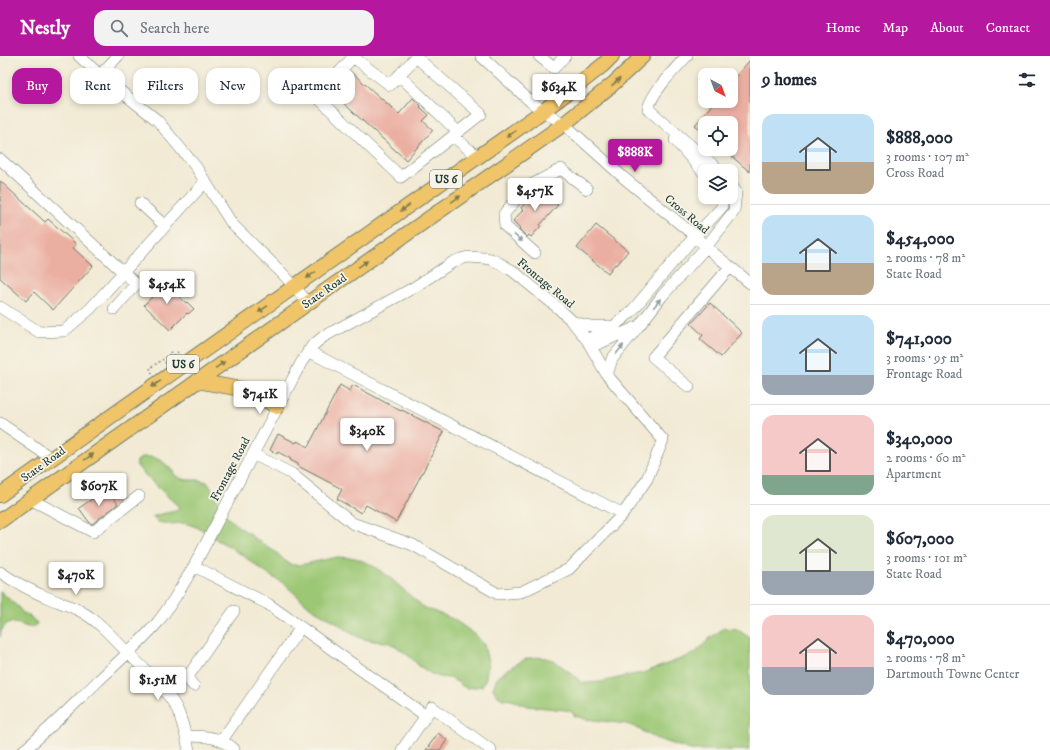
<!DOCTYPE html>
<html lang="en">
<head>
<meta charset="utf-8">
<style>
  :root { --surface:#fff; --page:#f2f2f3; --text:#1f2937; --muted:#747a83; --line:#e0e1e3; --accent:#b5179e }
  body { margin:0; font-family:"IM FELL DW Pica",serif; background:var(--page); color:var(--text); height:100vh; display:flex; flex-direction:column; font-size:15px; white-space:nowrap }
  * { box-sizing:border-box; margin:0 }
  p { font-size:13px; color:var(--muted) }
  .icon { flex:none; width:22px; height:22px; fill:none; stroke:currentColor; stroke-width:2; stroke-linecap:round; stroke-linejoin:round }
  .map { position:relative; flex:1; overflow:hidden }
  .details { display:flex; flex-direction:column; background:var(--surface); width:300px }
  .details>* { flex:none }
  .top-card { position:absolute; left:12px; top:12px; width:380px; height:36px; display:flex; gap:8px }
  .needle { width:26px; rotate:139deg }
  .buttons { position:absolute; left:698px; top:12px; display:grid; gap:8px }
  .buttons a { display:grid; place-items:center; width:40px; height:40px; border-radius:8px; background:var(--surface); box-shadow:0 2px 6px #0003; font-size:20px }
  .price { position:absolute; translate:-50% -34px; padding:0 9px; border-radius:4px; background:#fff; color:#222; font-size:13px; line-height:26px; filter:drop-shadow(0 1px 2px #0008) }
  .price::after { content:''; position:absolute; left:50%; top:24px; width:12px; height:9px; margin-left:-6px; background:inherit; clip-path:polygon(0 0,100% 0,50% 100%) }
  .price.selected { background:var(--accent); color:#fff }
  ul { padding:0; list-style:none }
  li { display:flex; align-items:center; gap:12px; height:100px; padding:0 12px }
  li+li { border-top:1px solid var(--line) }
  li span { display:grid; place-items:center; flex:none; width:112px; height:80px; border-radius:12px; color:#555 }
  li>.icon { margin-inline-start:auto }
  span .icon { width:48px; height:48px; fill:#fffc; stroke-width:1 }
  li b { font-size:17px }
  h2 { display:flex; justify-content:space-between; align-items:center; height:48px; padding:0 12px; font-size:17px }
  .chip { padding:0 14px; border-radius:12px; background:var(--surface); box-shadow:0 2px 6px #0003; font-size:14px; line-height:36px }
  .chip.selected { background:var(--accent); color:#fff }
  header { display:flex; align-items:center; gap:24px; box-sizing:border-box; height:56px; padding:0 20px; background:var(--accent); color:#fff }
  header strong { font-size:19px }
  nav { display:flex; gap:22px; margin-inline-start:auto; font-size:14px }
  .search { width:280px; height:36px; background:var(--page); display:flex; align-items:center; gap:10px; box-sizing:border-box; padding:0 14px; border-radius:12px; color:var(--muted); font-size:15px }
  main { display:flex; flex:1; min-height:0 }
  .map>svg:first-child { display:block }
</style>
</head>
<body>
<header>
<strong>Nestly</strong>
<div class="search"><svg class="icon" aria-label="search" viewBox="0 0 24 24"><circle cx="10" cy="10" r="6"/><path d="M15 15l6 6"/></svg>Search here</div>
<nav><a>Home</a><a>Map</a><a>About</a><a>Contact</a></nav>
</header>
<main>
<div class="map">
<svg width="750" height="694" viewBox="0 0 750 694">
  <rect width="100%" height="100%" fill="#f7f3e8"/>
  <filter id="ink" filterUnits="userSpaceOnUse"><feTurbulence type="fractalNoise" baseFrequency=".025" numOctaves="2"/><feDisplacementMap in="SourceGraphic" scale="8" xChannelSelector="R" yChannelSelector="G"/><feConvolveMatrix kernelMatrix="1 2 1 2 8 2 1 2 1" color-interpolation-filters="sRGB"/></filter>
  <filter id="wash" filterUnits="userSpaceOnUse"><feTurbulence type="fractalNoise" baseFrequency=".012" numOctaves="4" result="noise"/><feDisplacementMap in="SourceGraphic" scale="16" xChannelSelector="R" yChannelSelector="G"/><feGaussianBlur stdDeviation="0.9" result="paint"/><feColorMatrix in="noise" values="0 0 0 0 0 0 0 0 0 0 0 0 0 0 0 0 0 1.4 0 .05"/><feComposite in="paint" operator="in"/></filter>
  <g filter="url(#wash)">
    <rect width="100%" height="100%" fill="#f2ead4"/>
    <!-- green -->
    <path fill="#9cc875" stroke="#5e8254" d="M142 401H153L162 405 173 415 174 418 179 422 187 424H198L207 426 213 435 223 455 230 464 235 467 240 472 249 477 254 482 277 497 285 505 292 509H298L305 508 337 501 355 502 370 508 388 520 423 551 453 563 476 579 484 589 488 606 486 622 482 630 468 632 462 630 459 627 450 622 440 621 432 618 419 610 410 601 396 590 387 586 374 585 360 582 351 577 336 566 311 552 283 527 266 517 241 498 235 495 231 491 217 484 209 477 199 472 185 467 169 468 158 466 152 461C161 457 170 457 179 454L178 450 148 422 137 410V405Z
      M0 535 18 551 23 557 31 561 37 568C29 575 23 568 14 567 12 566 10 567 7 567L1 575 0 581Z
      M724 572 737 573 750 582V694H691L655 682 635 671 627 668 586 663 575 660 572 656 566 654 527 650 512 644 503 643 498 640 493 633C494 630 495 627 496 624 502 616 521 604 530 602 536 601 547 601 552 604 555 606 560 609 563 611 565 613 567 615 570 616L582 627H588L601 626 631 619 643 617 694 598 709 583Z"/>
    <g id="blocks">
      <!-- building -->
      <path fill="#ebafa2" d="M750 4V116L723 93H731V67H705V77L695 69 715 45H731V26Z
        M350 15 399 58 413 42 421 50 420 51 429 59 423 65 433 74 406 104 331 36Z
        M0 125 45 166 48 163 76 188 73 192 93 210 53 254 34 236 26 245 0 222Z
        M543 132 552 140 550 142 558 149 540 169 541 170 531 181 529 179 527 181 519 173 520 172 513 165 523 154 521 152 539 133 541 134Z
        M596 169 628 195 617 209 615 208 608 217 577 192Z
        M163 225 186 247 187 246 194 253 188 258 187 257 170 274 144 249 152 241 145 234 150 228 155 232Z
        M710 247 742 277 721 301 700 283 703 279 691 268Z
        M340 329 350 335 353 329 401 355 402 354 444 376 396 466 366 449 361 457 337 443 342 433 298 410V408L290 404 291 403 278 396 277 398 270 394 278 378 296 387 297 385 308 391Z
        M107 433 118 448 92 468 89 466 79 452Z
        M438 677 447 684 440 694H426Z"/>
    </g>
  </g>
  <g filter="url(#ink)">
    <use href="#blocks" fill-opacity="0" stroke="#697a6c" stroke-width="1"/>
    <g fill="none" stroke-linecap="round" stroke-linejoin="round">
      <!-- minor casing -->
      <g stroke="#697a6c" stroke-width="12">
        <path id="minor" d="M79 0 100 19
          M118 0 100 19 157 64 196 111 232 168 282 217 294 230 308 247
          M417 0 390 29 353 1 317 41 401 121 453 80 478 101
          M481 0 531 46 543 55 564 68 624 122 695 180 706 191 750 227
          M539 0 554 12 565 0
          M416 1 481 58 453 80
          M399 19 458 76
          M648 53 720 115
          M648 53C652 36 674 14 687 0
          M675 84 705 118
          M0 103 136 228 114 253
          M140 147 165 170
          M535 197 505 170 504 158 525 132 561 113 587 133
          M0 251 39 276 64 275 90 253 205 126
          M571 265C585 269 594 272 609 270
          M587 284 614 270 631 256 695 180 722 151V141
          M591 291 639 270 662 240 706 191 734 155 736 136 731 128
          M308 295 623 458
          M607 319 612 303 637 272
          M689 331 653 301 730 211
          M0 367 51 402
          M30 443 93 476 139 440
          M194 510 268 548 426 660
          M0 516C16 527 33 536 51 543 61 547 72 550 82 556 100 566 113 582 127 596 145 614 165 631 177 653 183 666 186 680 189 694
          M194 630C190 627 188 624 189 619L234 555
          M186 680C206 681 217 679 234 693V694
          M222 684 301 571
          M24 694C50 673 73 649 97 626 118 606 140 587 158 566 172 548 183 529 194 510L301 307 312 290 323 281 413 232 453 206 461 203 468 201 483 202 491 203 499 207 513 215 557 251 571 264 587 284 607 319 663 384 647 423 623 458 569 513 521 536 498 538 413 489 352 467 292 418 253 398
          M402 694 432 651 491 694"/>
      </g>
      <!-- major casing -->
      <g stroke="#697a6c" stroke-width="16">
        <path id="major" d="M197 325 241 333 259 340 277 351
          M0 439 350 191 543 55 579 28 603 9 612 0
          M0 465 308 247 564 68 613 28 643 0"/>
      </g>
      <!-- path -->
      <path stroke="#697a6c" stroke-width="2" stroke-dasharray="1 3" stroke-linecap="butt" d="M165 307 178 296 179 299
        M152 317 150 312 171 298 170 295"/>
      <!-- minor -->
      <use href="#minor" stroke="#fff" stroke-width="11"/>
      <!-- major -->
      <use href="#major" stroke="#f0c469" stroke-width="14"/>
    </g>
    <!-- one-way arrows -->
    <defs><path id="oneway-solid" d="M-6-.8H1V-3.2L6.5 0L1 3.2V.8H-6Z"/></defs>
    <g fill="#7d7a4c">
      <use href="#oneway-solid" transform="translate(616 26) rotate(-41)"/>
      <use href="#oneway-solid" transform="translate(511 78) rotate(145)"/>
      <use href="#oneway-solid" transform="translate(456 143) rotate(-35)"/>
      <use href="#oneway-solid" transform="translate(405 152) rotate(145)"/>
      <use href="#oneway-solid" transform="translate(363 208) rotate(-35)"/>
      <use href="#oneway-solid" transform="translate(311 219) rotate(145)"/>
      <use href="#oneway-solid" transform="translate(263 253) rotate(145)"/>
      <use href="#oneway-solid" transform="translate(220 309) rotate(-35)"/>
      <use href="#oneway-solid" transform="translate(156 328) rotate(145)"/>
      <use href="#oneway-solid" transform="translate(89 401) rotate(-35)"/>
    </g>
    <g fill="#8f9e9a">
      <use href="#oneway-solid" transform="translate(518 182) rotate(41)"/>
      <use href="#oneway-solid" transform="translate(657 247) rotate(-52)"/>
      <use href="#oneway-solid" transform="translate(620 293) rotate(-51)"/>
    </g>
  </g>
  <g text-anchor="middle" stroke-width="3.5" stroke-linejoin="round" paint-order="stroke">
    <!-- shield labels -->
    <g fill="#f7f3e8" stroke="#60746a" stroke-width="1">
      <rect x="430" y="114" width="32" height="18" rx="3"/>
      <rect x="167" y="299" width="32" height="18" rx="3"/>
    </g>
    <g font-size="11" font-weight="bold" fill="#1f3d34">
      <text x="446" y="127">US 6</text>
      <text x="183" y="312">US 6</text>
    </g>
    <!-- street labels -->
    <g font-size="12" fill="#1f3d34" stroke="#f7f3e8">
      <text transform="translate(687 158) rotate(40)" y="4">Cross Road</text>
      <text transform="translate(546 227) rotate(40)" y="4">Frontage Road</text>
      <text transform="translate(324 235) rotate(-35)" y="4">State Road</text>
      <text transform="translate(43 408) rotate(-36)" y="4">State Road</text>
      <text transform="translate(230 413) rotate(-62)" y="4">Frontage Road</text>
    </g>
  </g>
</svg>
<div class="buttons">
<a><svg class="needle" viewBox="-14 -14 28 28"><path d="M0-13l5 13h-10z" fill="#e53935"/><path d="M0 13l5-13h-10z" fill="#747a83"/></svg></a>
<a><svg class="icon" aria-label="locate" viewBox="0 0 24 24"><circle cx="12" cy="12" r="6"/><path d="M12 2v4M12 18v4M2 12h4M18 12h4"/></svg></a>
<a><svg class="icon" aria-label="layers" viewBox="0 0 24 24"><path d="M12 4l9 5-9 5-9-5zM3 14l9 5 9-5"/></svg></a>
</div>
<b class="price" style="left:559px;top:52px">$634K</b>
<b class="price selected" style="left:635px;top:117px">$888K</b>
<b class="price" style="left:535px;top:156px">$457K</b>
<b class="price" style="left:167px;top:249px">$454K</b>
<b class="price" style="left:260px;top:359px">$741K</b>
<b class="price" style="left:367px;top:396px">$340K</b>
<b class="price" style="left:99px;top:451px">$607K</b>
<b class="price" style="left:76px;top:540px">$470K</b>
<b class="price" style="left:158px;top:645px">$1.51M</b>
<div class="top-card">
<a class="chip selected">Buy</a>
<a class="chip">Rent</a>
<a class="chip">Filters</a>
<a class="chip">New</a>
<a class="chip">Apartment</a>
</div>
</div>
<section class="details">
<h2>9 homes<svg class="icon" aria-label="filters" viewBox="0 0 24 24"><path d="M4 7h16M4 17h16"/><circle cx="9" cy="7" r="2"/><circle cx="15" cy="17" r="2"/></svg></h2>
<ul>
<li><span style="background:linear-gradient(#bfe0f5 60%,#b9a48a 0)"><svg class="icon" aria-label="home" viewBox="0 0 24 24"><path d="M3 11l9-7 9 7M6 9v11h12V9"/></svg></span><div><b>$888,000</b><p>3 rooms · 107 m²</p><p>Cross Road</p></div></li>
<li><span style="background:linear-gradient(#bfe0f5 60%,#b9a48a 0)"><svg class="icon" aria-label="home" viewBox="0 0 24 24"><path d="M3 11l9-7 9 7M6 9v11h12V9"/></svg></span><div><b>$454,000</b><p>2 rooms · 78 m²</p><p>State Road</p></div></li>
<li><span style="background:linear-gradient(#bfe0f5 75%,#9aa5b1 0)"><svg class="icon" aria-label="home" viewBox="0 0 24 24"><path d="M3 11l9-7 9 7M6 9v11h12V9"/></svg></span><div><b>$741,000</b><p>3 rooms · 95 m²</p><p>Frontage Road</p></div></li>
<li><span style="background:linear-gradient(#f6c9c9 75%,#7fa58c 0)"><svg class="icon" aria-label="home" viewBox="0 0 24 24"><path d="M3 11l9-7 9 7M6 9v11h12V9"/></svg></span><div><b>$340,000</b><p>2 rooms · 60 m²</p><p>Apartment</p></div></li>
<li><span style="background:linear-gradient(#dfe7d0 70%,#9aa5b1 0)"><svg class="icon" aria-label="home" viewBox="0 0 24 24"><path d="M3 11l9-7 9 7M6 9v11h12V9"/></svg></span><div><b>$607,000</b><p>3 rooms · 101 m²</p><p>State Road</p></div></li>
<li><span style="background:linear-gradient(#f6c9c9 65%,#9aa5b1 0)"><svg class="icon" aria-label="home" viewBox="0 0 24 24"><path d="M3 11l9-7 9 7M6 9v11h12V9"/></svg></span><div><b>$470,000</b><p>2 rooms · 78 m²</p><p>Dartmouth Towne Center</p></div></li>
</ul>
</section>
</main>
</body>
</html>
